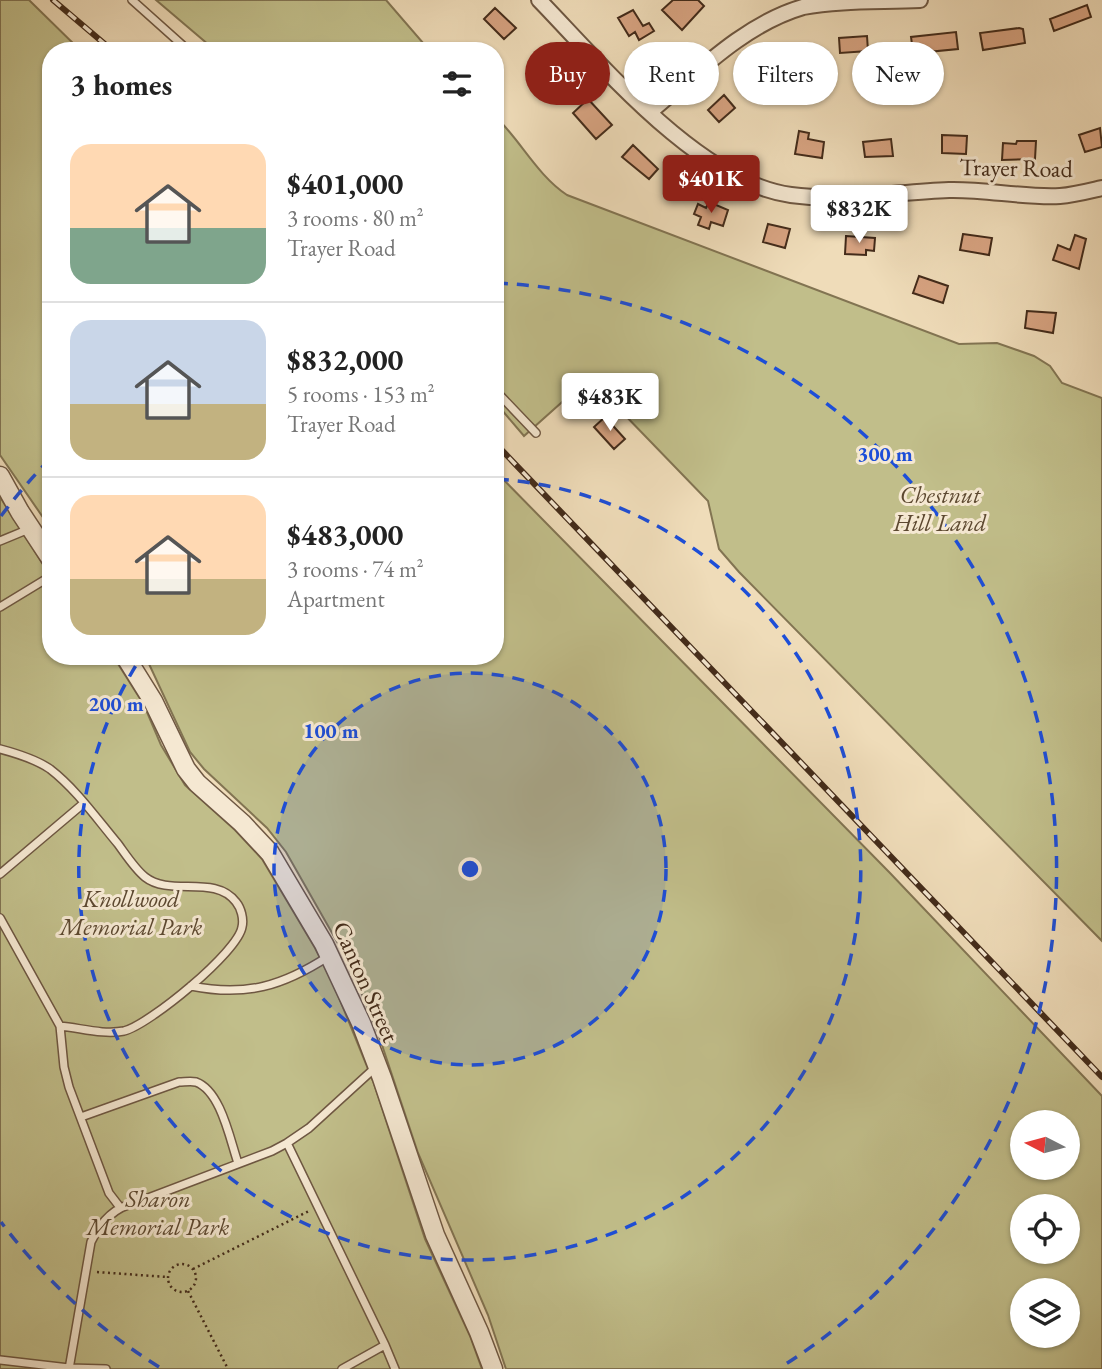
<!DOCTYPE html>
<html lang="en">
<head>
<meta charset="utf-8">
<style>
  :root { --surface:#fff; --page:#f2f2f2; --text:#222; --muted:#767676; --line:#e0e0e0; --accent:#8f2418 }
  body { margin:0; font-family:"EB Garamond",serif; background:var(--page); color:var(--text); height:100vh; display:flex; flex-direction:column; font-size:26px; white-space:nowrap }
  * { box-sizing:border-box; margin:0 }
  p { font-size:23px; color:var(--muted) }
  .icon { flex:none; width:38px; height:38px; fill:none; stroke:currentColor; stroke-width:2; stroke-linecap:round; stroke-linejoin:round }
  .map { position:relative; flex:1; overflow:hidden }
  .side { position:absolute; left:42px; top:42px; width:462px; height:623px; display:flex; flex-direction:column; background:var(--surface); border-radius:28px; box-shadow:0 2px 5px #0004 }
  .side>* { flex:none }
  .banner { position:absolute; left:525px; top:42px; width:471px; height:63px; display:flex; gap:14px }
  .needle { width:46px; rotate:276deg }
  .buttons { position:absolute; left:1010px; top:1110px; display:grid; gap:14px }
  .buttons a { display:grid; place-items:center; width:70px; height:70px; border-radius:50%; background:var(--surface); box-shadow:0 2px 5px #0004; font-size:35px }
  .price { position:absolute; translate:-50% -60px; padding:0 16px; border-radius:7px; background:#fff; color:#222; font-size:23px; line-height:46px; filter:drop-shadow(0 2px 4px #0008) }
  .price::after { content:''; position:absolute; left:50%; top:42px; width:21px; height:16px; margin-left:-10px; background:inherit; clip-path:polygon(0 0,100% 0,50% 100%) }
  .price.on { background:var(--accent); color:#fff }
  ul { padding:0; list-style:none }
  li { display:flex; align-items:center; gap:21px; height:175px; padding:0 28px }
  li+li { border-top:2px solid var(--line) }
  li span { display:grid; place-items:center; flex:none; width:196px; height:140px; border-radius:21px; color:#555 }
  li>.icon { margin-inline-start:auto }
  span .icon { width:84px; height:84px; fill:#fffc; stroke-width:1 }
  li b { font-size:30px }
  h2 { display:flex; justify-content:space-between; align-items:center; height:84px; padding:0 28px; font-size:30px }
  .chip { padding:0 24px; border-radius:32px; background:var(--surface); box-shadow:0 2px 5px #0004; font-size:24px; line-height:63px }
  .chip.on { background:var(--accent); color:#fff }
  .map>svg:first-child { display:block }
</style>
</head>
<body>
<div class="map">
<svg width="1102" height="1369" viewBox="0 0 1102 1369">
  <rect width="100%" height="100%" fill="#efdcb9"/>
  <filter id="stains"><feTurbulence type="fractalNoise" baseFrequency=".00286" numOctaves="4"/><feColorMatrix values="0 0 0 0 .2 0 0 0 0 .09 0 0 0 0 .02 0 0 0 .5 -.17"/></filter>
  <radialGradient id="worn" r=".72"><stop offset=".6" stop-color="#630" stop-opacity="0"/><stop offset="1" stop-color="#630" stop-opacity=".3"/></radialGradient>
  <!-- green -->
  <path fill="#c1be8a" stroke="#827452" stroke-width="2" fill-rule="evenodd" d="M0 0H29L81 51H51V529L0 455Z
    M156 0H386L430 51H216Z
    M495 116C521 141 537 175 567 195L959 344 997 343 1034 356 1050 366 1062 383 1102 398V941L739 572 719 549 708 501 589 378 524 436 495 402Z
    M495 471 890 873 1102 1096V1369H506L488 1315 418 1153 377 1030 348 961 286 852 267 828 204 769 190 752 149 664 158 656H495ZM1022 1122H1068V1167H1022ZM1022 1206H1068V1251H1022ZM1022 1290H1068V1335H1022Z
    M0 497 51 577V656H113L144 705 161 745 185 785 235 830 262 859 315 948 333 983 373 1081 425 1239 470 1336 482 1369H0Z"/>
  <!-- building -->
  <path fill="#d7a381" stroke="#432b1a" stroke-width="2" d="M673 0H698L704 6 682 30 662 10Z
    M1087 5 1091 17 1054 31 1050 19Z
    M495 8 516 28 504 39 484 19Z
    M633 10 643 26 649 23 654 31 639 40 635 32 629 36 618 18Z
    M1019 28 1023 29 1025 43 983 50 980 33Z
    M956 32 958 49 928 52 929 57 914 59 911 37Z
    M867 36 868 51 840 53 839 38Z
    M804 50 810 63 771 82 765 68Z
    M549 63 564 77 553 89 538 75Z
    M724 95 735 108 719 122 708 110Z
    M588 99 612 125 596 139 573 113Z
    M1100 128 1102 147 1085 152 1079 135Z
    M799 131 809 133 808 139 824 142 822 158 795 154Z
    M942 135 967 136 966 154 942 153Z
    M891 139 893 156 865 157 863 142Z
    M1017 141H1036L1035 159 1002 160 1003 143 1016 144Z
    M633 145 658 169 649 179 622 157Z
    M709 202 728 210 723 226 711 222 709 229 698 225 701 217 694 214 698 204 706 208Z
    M768 224 790 229 785 248 763 242Z
    M963 234 992 238 989 255 960 250Z
    M1075 235 1086 239 1079 269 1053 260 1058 245 1070 250Z
    M846 236 875 238 874 251 866 250V255L845 254Z
    M919 276 948 286 943 303 913 293Z
    M1027 311 1056 313 1053 333 1025 328Z
    M605 417 625 439 614 449 594 427Z"/>
  <g fill="none" stroke-linecap="round" stroke-linejoin="round">
    <!-- service casing -->
    <g stroke="#6e5742" stroke-width="10">
      <path id="service" d="M132 0 189 51
        M495 390 536 433
        M0 541 29 529
        M0 607 51 576
        M0 749C15 753 37 760 50 769 76 789 97 819 118 844 126 855 135 869 145 877 170 897 215 874 236 902 241 908 244 919 242 927 238 952 149 1025 124 1031 103 1035 81 1028 60 1026
        M0 874 84 803
        M0 918 60 1026 64 1067 69 1087 109 1193 119 1206
        M191 986C246 997 283 986 329 956
        M81 1117 179 1082C184 1082 191 1081 196 1082 221 1091 230 1140 238 1163
        M287 1143 309 1128 377 1066
        M385 1345 395 1369
        M0 1360 69 1368 106 1369
        M69 1369 91 1242C100 1223 114 1207 135 1203L272 1151 287 1143 385 1345 342 1369"/>
    </g>
    <!-- minor casing -->
    <g stroke="#6e5742" stroke-width="18">
      <path id="minor" d="M539 0C601 64 700 183 791 195 843 202 896 192 949 190 986 189 1024 198 1060 196 1074 195 1089 191 1102 188
        M650 112C696 74 744 24 803 7 840 0 882 2 920 0"/>
    </g>
    <!-- tertiary casing -->
    <g stroke="#6e5742" stroke-width="21">
      <path id="tertiary" d="M0 476 20 512 51 559
        M125 656 153 701 186 769 197 783 242 823 270 853 324 944 361 1023 382 1078 435 1235 479 1332 493 1369"/>
    </g>
    <!-- path -->
    <path stroke="#432b1a" stroke-width="2.5" stroke-dasharray="2 3.5" stroke-linecap="butt" d="M168 1278a14 14 0 1 1 28 0a14 14 0 1 1-28 0Z
      M193 1269 309 1211
      M97 1272 167 1277
      M188 1291 228 1369"/>
    <!-- service -->
    <use href="#service" stroke="#f5e8d2" stroke-width="7"/>
    <!-- minor -->
    <use href="#minor" stroke="#f5e8d2" stroke-width="14"/>
    <!-- tertiary -->
    <use href="#tertiary" stroke="#f5e8d2" stroke-width="18"/>
    <!-- rail casing -->
    <g stroke="#432b1a" stroke-width="6">
      <path id="rail" d="M53 0 113 51
        M495 443 1102 1077"/>
    </g>
    <!-- rail -->
    <use href="#rail" stroke="#f5e8d2" stroke-width="3.5" stroke-dasharray="10" stroke-linecap="butt"/>
  </g>
  <!-- distance rings -->
  <circle cx="470" cy="869" r="196" fill="#1d4ed8" fill-opacity=".12"/>
  <g fill="none" stroke="#1d4ed8" stroke-width="3.5" stroke-dasharray="12 9">
    <circle cx="470" cy="869" r="196"/>
    <path d="M497 479A391 391 0 1 1 140 659"/>
    <path d="M159 1367A587 587 0 0 1 1 1222M1 516A587 587 0 0 1 48 461M496 283A587 587 0 0 1 781 1367"/>
  </g>
  <g text-anchor="middle" stroke-width="6" stroke-linejoin="round" paint-order="stroke">
    <!-- street labels -->
    <g font-size="24" fill="#432b1a" stroke="#f5e8d2">
      <text transform="translate(1016 168) rotate(1)" y="8">Trayer Road</text>
      <text transform="translate(366 982) rotate(66)" y="8">Canton Street</text>
    </g>
    <!-- park labels -->
    <g font-size="24" font-style="italic" fill="#5c4830" stroke="#f5e8d2">
      <text x="940" y="503">Chestnut<tspan x="940" dy="28">Hill Land</tspan></text>
      <text x="131" y="907">Knollwood<tspan x="131" dy="28">Memorial Park</tspan></text>
      <text x="158" y="1207">Sharon<tspan x="158" dy="28">Memorial Park</tspan></text>
    </g>
  </g>
  <circle cx="470" cy="869" r="10" fill="#1d4ed8" stroke="#f5e8d2" stroke-width="3.5"/>
  <g font-size="21" text-anchor="middle" font-weight="bold" fill="#1d4ed8" stroke="#f5e8d2" stroke-width="6" stroke-linejoin="round" paint-order="stroke">
    <text x="885" y="461">300 m</text>
    <text x="116" y="711">200 m</text>
    <text x="331" y="738">100 m</text>
  </g>
  <rect width="100%" height="100%" filter="url(#stains)"/>
  <rect width="100%" height="100%" fill="url(#worn)"/>
</svg>
<div class="buttons">
<a><svg class="needle" viewBox="-14 -14 28 28"><path d="M0-13l5 13h-10z" fill="#e53935"/><path d="M0 13l5-13h-10z" fill="#767676"/></svg></a>
<a><svg class="icon" aria-label="locate" viewBox="0 0 24 24"><circle cx="12" cy="12" r="6"/><path d="M12 2v4M12 18v4M2 12h4M18 12h4"/></svg></a>
<a><svg class="icon" aria-label="layers" viewBox="0 0 24 24"><path d="M12 4l9 5-9 5-9-5zM3 14l9 5 9-5"/></svg></a>
</div>
<b class="price on" style="left:711px;top:215px">$401K</b>
<b class="price" style="left:859px;top:245px">$832K</b>
<b class="price" style="left:610px;top:433px">$483K</b>
<div class="banner">
<a class="chip on">Buy</a>
<a class="chip">Rent</a>
<a class="chip">Filters</a>
<a class="chip">New</a>
</div>
<section class="side">
<h2>3 homes<svg class="icon" aria-label="filters" viewBox="0 0 24 24"><path d="M4 7h16M4 17h16"/><circle cx="9" cy="7" r="2"/><circle cx="15" cy="17" r="2"/></svg></h2>
<ul>
<li><span style="background:linear-gradient(#ffd9b3 60%,#7fa58c 0)"><svg class="icon" aria-label="home" viewBox="0 0 24 24"><path d="M3 11l9-7 9 7M6 9v11h12V9"/></svg></span><div><b>$401,000</b><p>3 rooms · 80 m²</p><p>Trayer Road</p></div></li>
<li><span style="background:linear-gradient(#c9d6e8 60%,#c2b280 0)"><svg class="icon" aria-label="home" viewBox="0 0 24 24"><path d="M3 11l9-7 9 7M6 9v11h12V9"/></svg></span><div><b>$832,000</b><p>5 rooms · 153 m²</p><p>Trayer Road</p></div></li>
<li><span style="background:linear-gradient(#ffd9b3 60%,#c2b280 0)"><svg class="icon" aria-label="home" viewBox="0 0 24 24"><path d="M3 11l9-7 9 7M6 9v11h12V9"/></svg></span><div><b>$483,000</b><p>3 rooms · 74 m²</p><p>Apartment</p></div></li>
</ul>
</section>
</div>
</body>
</html>
